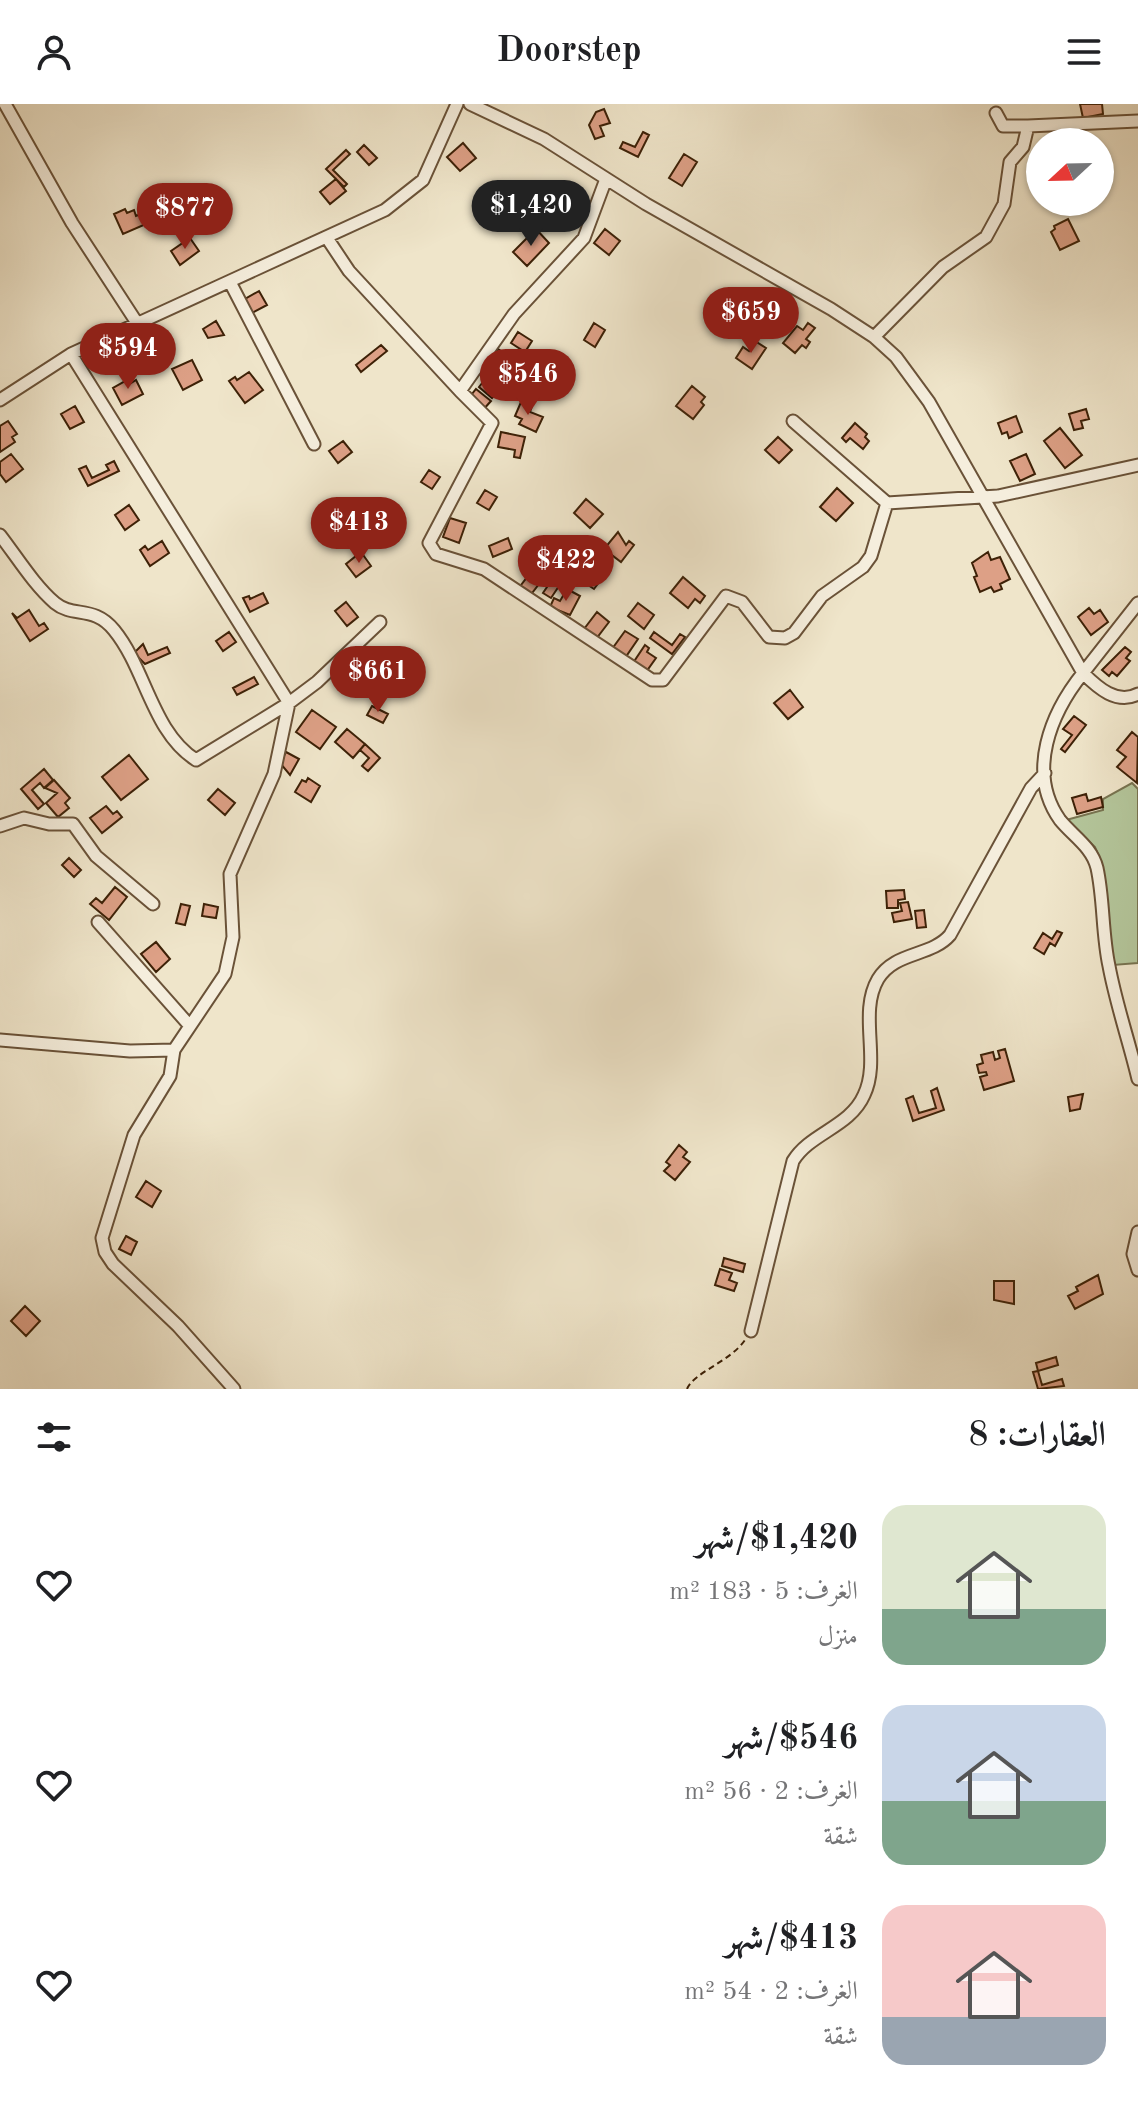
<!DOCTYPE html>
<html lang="ar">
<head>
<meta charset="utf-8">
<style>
  :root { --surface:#fff; --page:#f2f2f2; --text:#202124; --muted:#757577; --accent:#8f2418 }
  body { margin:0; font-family:"Old Standard TT",Amiri,serif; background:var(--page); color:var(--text); direction:rtl; height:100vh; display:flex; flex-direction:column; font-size:30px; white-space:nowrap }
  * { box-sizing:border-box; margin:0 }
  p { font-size:26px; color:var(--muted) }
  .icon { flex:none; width:44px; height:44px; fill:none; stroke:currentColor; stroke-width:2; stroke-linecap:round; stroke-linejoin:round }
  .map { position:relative; height:1285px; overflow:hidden; direction:ltr }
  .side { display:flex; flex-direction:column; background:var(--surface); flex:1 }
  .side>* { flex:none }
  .needle { width:52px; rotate:248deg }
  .tools { position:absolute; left:1026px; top:24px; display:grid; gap:16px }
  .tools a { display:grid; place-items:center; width:88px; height:88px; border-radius:50%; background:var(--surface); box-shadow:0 2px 6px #0004; font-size:40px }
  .price { position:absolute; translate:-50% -68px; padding:0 18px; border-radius:28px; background:var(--accent); color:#fff; font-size:26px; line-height:52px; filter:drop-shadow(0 2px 4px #0008) }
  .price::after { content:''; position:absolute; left:50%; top:48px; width:24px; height:18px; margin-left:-12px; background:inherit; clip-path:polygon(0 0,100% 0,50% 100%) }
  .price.current { background:#222; color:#fff }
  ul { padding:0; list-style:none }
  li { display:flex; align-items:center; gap:24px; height:200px; padding:0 32px }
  li span { display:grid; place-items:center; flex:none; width:224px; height:160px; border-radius:24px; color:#555 }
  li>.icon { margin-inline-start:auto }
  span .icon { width:96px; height:96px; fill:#fffc; stroke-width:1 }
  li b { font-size:34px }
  h2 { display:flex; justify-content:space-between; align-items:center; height:96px; padding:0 32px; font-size:34px }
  header { display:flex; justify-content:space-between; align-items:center; height:104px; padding:0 32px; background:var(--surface); font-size:36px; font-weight:800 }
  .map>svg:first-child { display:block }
</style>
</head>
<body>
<header><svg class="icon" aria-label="menu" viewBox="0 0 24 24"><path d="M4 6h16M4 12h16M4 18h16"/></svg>Doorstep<svg class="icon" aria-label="person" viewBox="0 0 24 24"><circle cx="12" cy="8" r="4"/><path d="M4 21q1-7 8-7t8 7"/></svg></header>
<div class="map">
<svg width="1138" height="1285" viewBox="0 0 1138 1285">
  <rect width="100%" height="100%" fill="#efe5ca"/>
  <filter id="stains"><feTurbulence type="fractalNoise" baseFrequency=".0025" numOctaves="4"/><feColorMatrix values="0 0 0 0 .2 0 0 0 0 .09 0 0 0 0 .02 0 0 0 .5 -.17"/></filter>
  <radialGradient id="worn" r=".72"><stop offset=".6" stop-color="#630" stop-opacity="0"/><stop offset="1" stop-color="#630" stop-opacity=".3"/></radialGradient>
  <!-- green -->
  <path fill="#b4c69b" stroke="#787451" stroke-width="2" d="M1132 679 1138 685V859L1113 861 1100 755 1095 743 1066 716 1103 706V695Z"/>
  <!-- building -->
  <path fill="#dda086" stroke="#3d2107" stroke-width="2" d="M1080 0H1102L1103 10 1083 14Z
    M604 5 610 19 600 22 604 32 595 35 589 21 596 8Z
    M643 28 649 31 638 53 620 44 623 38 635 43Z
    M463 39 476 54 460 67 447 53Z
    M364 41 377 54 369 61 357 48Z
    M346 46 350 50 333 66 347 80 344 83 326 65Z
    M684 50 697 58 682 82 669 74Z
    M336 75 346 87 330 100 320 88Z
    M125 105 127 109 134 106 136 112 141 110 146 120 123 130 114 110Z
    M1068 115 1079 137 1060 146 1051 128 1055 125 1054 122Z
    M536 125 549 139 527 162 513 148Z
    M605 125 620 137 609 151 594 139Z
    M190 134 199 147 180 161 171 147Z
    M259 187 267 201 252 209 245 195Z
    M216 217 224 231 208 234 203 225Z
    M594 219 605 226 595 243 584 236Z
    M808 219 815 224 806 235 810 238 806 244 802 241 795 249 783 239 797 222 803 226Z
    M159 225 168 242 160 247 151 229Z
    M518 228 532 237 525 248 511 239Z
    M755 237 766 244 752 265 736 254 743 243 749 247Z
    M381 241 387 247 361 268 356 261Z
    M498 245 515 256 509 266 504 263 501 269 488 261Z
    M537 255 551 259 543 285 529 280Z
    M192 256 202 276 183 286 172 265Z
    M249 268 263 286 245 299 229 277 235 273 237 276Z
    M487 273 500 284 492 294 479 283Z
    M129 275 131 279 136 276 143 290 122 301 113 284Z
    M692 282 705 293 701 298 704 301 693 315 676 302Z
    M476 285 491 297 482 307 468 295Z
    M521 298 532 302 530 308 543 313 536 328 519 320 522 315 515 312Z
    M75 302 84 318 70 325 61 310Z
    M1086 305 1089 315 1081 317 1083 324 1074 326 1069 310Z
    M1016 312 1022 328 1009 334 1007 328 1002 330 998 319Z
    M8 317 17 330 12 333 15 338 0 348V322Z
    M855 319 867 330 865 333 869 337 863 345 850 334 846 338 842 334Z
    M1060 324 1082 351 1065 364 1044 337Z
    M501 328 525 333 520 354 514 353 515 346 498 343Z
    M778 333 792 346 779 359 765 346Z
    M343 337 352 348 338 359 329 347Z
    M11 350 23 365 6 378 0 370V358Z
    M1026 350 1035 370 1020 377 1010 357Z
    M114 357 119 367 88 382 79 365 86 362 92 374 109 366 106 361Z
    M429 366 440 373 432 385 421 378Z
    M837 384 853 399 836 417 820 403Z
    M485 386 497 393 489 406 477 399Z
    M586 395 603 410 590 424 574 409Z
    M129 401 139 416 125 426 115 411Z
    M450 414 466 419 459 439 443 433Z
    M618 428 626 441 629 437 634 441 621 458 604 445Z
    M508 434 512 445 493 453 489 442Z
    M162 437 169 449 150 462 140 446 145 442 148 446Z
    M569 443 583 455 573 468 559 456Z
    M361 448 371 462 356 473 346 460Z
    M988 448 991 456 1000 453 1010 475 1000 480 1002 485 994 488 991 483 980 488 974 473 977 472 972 459Z
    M595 464 605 470 594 485 585 479Z
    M528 472 539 480 529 493 518 485Z
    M683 473 705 492 700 499 695 495 688 504 670 489Z
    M553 474 561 479 551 494 543 489Z
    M567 485 580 492 570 511 550 503 554 494 560 497Z
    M263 489 268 499 250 508 243 494 249 492 250 495Z
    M346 498 358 513 347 522 335 507Z
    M638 499 654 511 644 525 628 512Z
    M1089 504 1094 510 1100 506 1108 518 1091 531 1078 513Z
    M29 506 39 522 44 519 48 525 30 537 12 509 17 514Z
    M597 508 609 518 596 535 584 525Z
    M625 527 638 535 625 554 612 545Z
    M229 528 236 538 223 547 216 537Z
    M654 528 672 541 680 530 685 533 672 550 650 534Z
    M143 540 148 551 167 543 170 549 145 560 134 549Z
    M645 541 649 544 647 548 656 554 646 568 633 559Z
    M1125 543 1131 548 1126 554 1130 557 1117 572 1112 568 1109 572 1102 566Z
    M358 563 372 577 357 591 344 577Z
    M254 573 258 580 237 591 233 584Z
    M790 586 803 603 788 615 774 599Z
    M372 602 388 610 383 619 367 611Z
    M312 606 336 623 320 645 296 628Z
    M1074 612 1086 621 1065 648 1061 645 1072 631 1063 625Z
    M347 625 365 640 353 654 335 638Z
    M1132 628 1138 633 1137 679 1117 663 1126 653 1117 646Z
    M365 640 380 654 368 667 362 662 369 654 360 646Z
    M286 648 299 655 290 671 280 659Z
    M129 651 148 675 121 696 102 673Z
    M44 665 53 676 44 684 40 679 32 686 44 700 38 705 21 685Z
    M308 674 320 682 311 698 295 688 302 676 306 678Z
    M54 676 70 694 65 699 69 704 58 713 46 699 57 689 45 684Z
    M218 685 235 699 225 711 208 696Z
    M1086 690 1088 697 1101 693 1103 703 1077 710 1072 694Z
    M106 702 113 710 117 707 122 713 102 729 90 714Z
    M69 754 81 766 74 773 62 761Z
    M115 783 127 793 109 816 90 800 96 794 102 799Z
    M904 786 905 795 898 796V804H887L886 787Z
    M908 798 912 815 894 818 892 809 902 807 900 799Z
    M181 800 190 802 185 821 176 819Z
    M204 800 218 803 216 814 202 812Z
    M924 806 926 823 917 824 915 807Z
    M1057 827 1062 829 1055 842 1050 839 1044 850 1034 844 1043 829 1052 835Z
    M156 838 170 855 156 868 141 850Z
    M1005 945 1014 977 984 986 980 973 987 971 986 968 979 969 977 961 983 959 981 951 993 948 995 956 1000 954 998 947Z
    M937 984 944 1006 913 1017 906 995 913 992 919 1009 936 1004 931 987Z
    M1083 990 1080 1005 1070 1007 1068 993Z
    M679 1041 687 1048 683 1053 690 1058 675 1076 664 1067 670 1061 666 1058Z
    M146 1077 161 1087 152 1103 136 1093Z
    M126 1132 137 1138 131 1151 119 1145Z
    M724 1154 745 1160 743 1168 722 1162Z
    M720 1165 732 1169 729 1176 737 1179 734 1187 715 1181Z
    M1098 1171 1103 1190 1075 1205 1068 1192 1078 1187 1076 1183Z
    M994 1177H1014V1200L994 1196Z
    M25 1202 40 1217 26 1232 11 1217Z
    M1056 1253 1058 1261 1038 1267 1036 1259Z
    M1038 1267 1042 1281 1062 1275 1064 1282 1038 1285 1033 1268Z"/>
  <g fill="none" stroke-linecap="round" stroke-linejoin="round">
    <!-- street casing -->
    <g stroke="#6a5238" stroke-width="15">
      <path id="street" d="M5 0 72 119 139 222
        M470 0 544 35 646 100 831 205 874 233 896 253 929 298 1083 569 1138 499
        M996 9 1003 22H1028
        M606 75 584 134 514 210 460 287 492 319 429 439 436 450 484 465 652 576H663L726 492 742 498 769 533 785 534 794 529 822 492 863 463 871 452 887 399 998 392 1138 361
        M327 134 349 167 460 287
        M231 180 314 340
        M874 233 943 163 986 133 1004 100 1010 58 1023 43 1028 22 1138 17
        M71 250 289 599 274 670 230 770 233 833 225 870 174 946 170 972 134 1031 102 1134 105 1148 113 1160 178 1222 234 1285
        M0 296 71 250 385 106 423 76 457 0
        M793 317 887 399
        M0 431C17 453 34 481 55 499 73 514 94 501 114 526 146 565 152 628 196 656L289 599 317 578 380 518
        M1138 590C1117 601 1098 584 1083 569 1051 609 1026 668 1060 716 1073 732 1092 743 1097 764 1104 796 1102 830 1109 862 1116 900 1129 937 1138 975
        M0 722 24 714 49 720H73L96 752 153 800
        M98 818 190 922
        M0 936 130 947 174 946
        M1138 1128 1133 1150 1138 1166
        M751 1227 793 1057C810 1029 850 1023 864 991 881 956 858 909 878 875 895 847 931 853 950 831L1031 684 1045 669"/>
    </g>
    <!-- path -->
    <path stroke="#3d2107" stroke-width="2" stroke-dasharray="6 4" stroke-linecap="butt" d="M687 1285C694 1268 730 1258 745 1236"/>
    <!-- street -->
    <use href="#street" stroke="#f5eedd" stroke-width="11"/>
  </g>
  <rect width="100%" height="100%" filter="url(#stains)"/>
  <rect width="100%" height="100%" fill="url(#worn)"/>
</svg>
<div class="tools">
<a><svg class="needle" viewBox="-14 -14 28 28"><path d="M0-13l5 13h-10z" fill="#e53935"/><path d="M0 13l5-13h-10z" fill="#757577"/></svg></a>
</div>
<b class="price current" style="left:531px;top:144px">$1,420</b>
<b class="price" style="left:185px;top:147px">$877</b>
<b class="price" style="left:751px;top:251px">$659</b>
<b class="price" style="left:128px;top:287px">$594</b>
<b class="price" style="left:528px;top:313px">$546</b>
<b class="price" style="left:359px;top:461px">$413</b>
<b class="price" style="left:566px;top:499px">$422</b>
<b class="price" style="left:378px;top:610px">$661</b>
</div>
<section class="side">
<h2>العقارات: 8<svg class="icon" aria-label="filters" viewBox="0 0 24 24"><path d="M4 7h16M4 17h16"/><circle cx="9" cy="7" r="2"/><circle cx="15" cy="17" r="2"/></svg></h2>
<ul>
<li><span style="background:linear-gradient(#dfe7d0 65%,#7fa58c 0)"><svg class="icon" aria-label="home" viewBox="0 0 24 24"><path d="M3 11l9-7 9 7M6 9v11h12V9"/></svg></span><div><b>$1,420/شهر</b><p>الغرف: 5 · 183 m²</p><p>منزل</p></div><svg class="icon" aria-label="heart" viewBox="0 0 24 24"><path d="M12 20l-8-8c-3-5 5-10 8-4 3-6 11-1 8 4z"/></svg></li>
<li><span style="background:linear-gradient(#c9d6e8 60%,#7fa58c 0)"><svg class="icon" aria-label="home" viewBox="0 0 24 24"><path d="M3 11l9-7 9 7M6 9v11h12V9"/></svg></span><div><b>$546/شهر</b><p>الغرف: 2 · 56 m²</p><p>شقة</p></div><svg class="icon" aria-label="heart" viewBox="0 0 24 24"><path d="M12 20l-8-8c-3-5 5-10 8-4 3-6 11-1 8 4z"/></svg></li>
<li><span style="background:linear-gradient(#f6c9c9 70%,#9aa5b1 0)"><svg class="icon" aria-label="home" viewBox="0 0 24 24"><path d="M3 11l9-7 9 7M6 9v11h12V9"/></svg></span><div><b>$413/شهر</b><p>الغرف: 2 · 54 m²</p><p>شقة</p></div><svg class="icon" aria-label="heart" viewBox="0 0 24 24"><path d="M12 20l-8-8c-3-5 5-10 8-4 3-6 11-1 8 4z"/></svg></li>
</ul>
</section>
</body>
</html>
